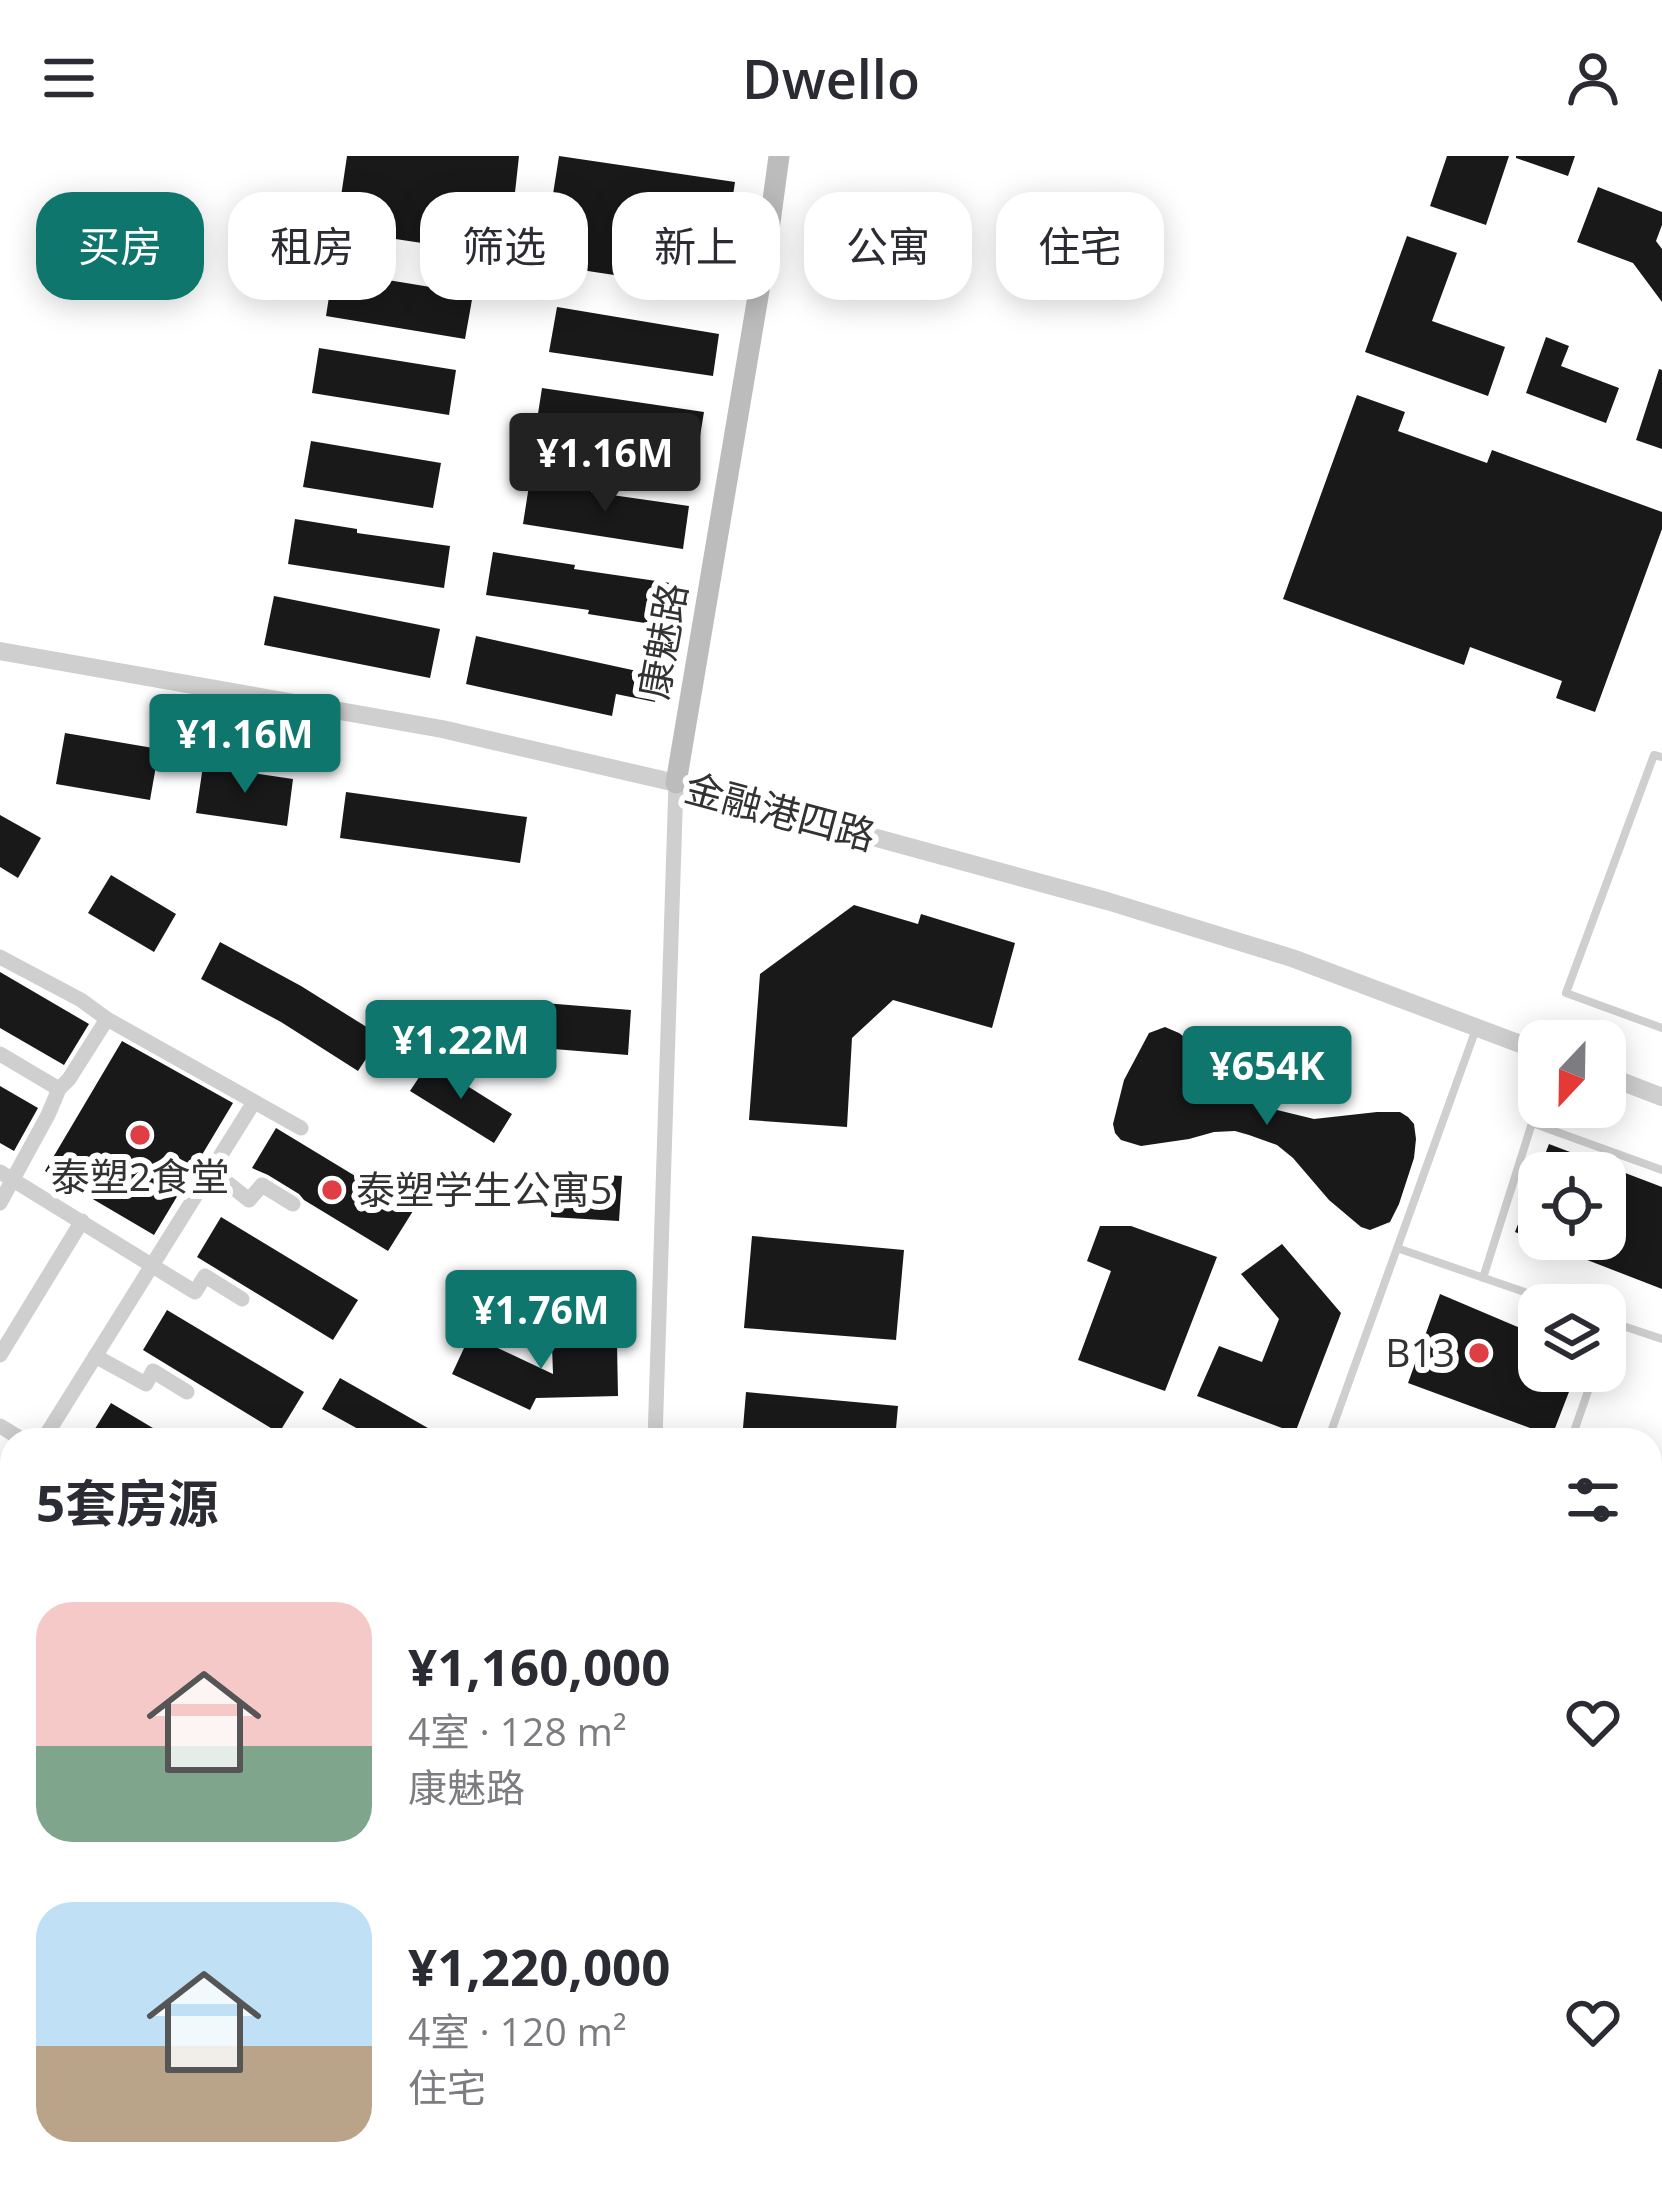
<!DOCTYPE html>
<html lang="zh">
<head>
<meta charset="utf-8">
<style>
  :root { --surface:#fff; --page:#f2f2f3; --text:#2b2b33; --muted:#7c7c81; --accent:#0f766e }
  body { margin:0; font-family:"Open Sans","Noto Sans SC",sans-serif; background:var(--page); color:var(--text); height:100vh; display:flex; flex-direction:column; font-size:45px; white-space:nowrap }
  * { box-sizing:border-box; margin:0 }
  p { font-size:39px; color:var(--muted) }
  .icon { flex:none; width:66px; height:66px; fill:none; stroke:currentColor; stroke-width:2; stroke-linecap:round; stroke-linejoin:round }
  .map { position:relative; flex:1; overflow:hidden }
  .details { position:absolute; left:0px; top:1272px; width:1662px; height:768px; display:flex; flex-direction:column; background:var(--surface); border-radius:36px 36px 0 0; box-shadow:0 6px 30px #0003 }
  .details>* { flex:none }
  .hud { position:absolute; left:36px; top:36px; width:1590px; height:108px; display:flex; gap:24px }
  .needle { width:78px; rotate:202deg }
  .fabs { position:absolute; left:1518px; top:864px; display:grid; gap:24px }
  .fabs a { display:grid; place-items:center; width:108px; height:108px; border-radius:24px; background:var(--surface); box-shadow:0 6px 30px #0003; font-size:60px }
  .price { position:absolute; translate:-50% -102px; padding:0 27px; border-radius:12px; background:var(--accent); color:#fff; font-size:39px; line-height:78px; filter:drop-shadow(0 3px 6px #0008) }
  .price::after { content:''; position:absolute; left:50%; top:72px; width:36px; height:27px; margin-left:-18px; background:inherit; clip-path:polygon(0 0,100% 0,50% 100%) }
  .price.selected { background:#222; color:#fff }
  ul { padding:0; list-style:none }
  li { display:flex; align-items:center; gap:36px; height:300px; padding:0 36px }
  li span { display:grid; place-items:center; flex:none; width:336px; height:240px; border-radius:36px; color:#555 }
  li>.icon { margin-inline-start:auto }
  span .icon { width:144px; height:144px; fill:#fffc; stroke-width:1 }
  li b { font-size:51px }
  h2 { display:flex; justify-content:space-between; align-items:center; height:144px; padding:0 36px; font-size:51px }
  .pill { padding:0 42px; border-radius:36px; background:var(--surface); box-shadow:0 6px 30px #0003; font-size:42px; line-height:108px }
  .pill.selected { background:var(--accent); color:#fff }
  header { display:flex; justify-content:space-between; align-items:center; height:156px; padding:0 36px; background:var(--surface); font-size:54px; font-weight:600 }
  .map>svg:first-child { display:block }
</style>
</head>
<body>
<header><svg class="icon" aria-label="menu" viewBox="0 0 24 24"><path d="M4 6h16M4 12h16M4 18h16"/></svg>Dwello<svg class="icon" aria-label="person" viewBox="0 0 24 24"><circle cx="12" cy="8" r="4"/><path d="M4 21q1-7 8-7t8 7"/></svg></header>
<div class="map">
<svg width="1662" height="2040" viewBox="0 0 1662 2040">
  <rect width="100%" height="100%" fill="#fff"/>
  <!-- building -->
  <path fill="#191919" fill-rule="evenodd" d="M347 0H519L508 100 336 74Z
    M559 0 735 26 719 135 542 108Z
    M1447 0H1509L1486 69 1430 50Z
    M1516 0H1575L1568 20 1516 2Z
    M1598 31 1662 56V69L1656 85 1662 93V146L1633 107 1577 86Z
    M1407 80 1457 97 1432 165 1505 191 1488 240 1365 196Z
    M333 115 473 138 465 183 326 160Z
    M557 151 719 178 713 220 549 196Z
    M1546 181 1569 190 1561 210 1619 232 1606 267 1526 237Z
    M319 192 456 214 449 259 312 237Z
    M1659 213 1662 214V293L1636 284Z
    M542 232 704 256 697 298 598 283 597 287 535 277Z
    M1357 239 1405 256 1398 275 1487 307 1492 294 1662 356V373L1595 556 1556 542 1562 525 1470 491 1464 509 1283 443Z
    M311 285 441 307 433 352 303 331Z
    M530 323 592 333 591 336 689 350 683 393 523 368Z
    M295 363 357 373V377L450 390 444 432 288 408Z
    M493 396 575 409 574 413 677 428 670 471 588 458 589 454 486 439Z
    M274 440 440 473 430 522 264 489Z
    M476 480 660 520 655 546 616 538 612 560 466 528Z
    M65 577 159 593 150 644 56 628Z
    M203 610 293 623 287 670 196 657Z
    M346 636 527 661 520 707 340 682Z
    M0 659 41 682 18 722 0 711Z
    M111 719 176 758 154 796 88 757Z
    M854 749 918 768 921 758 1015 787 992 872 893 844 852 882 847 971 749 964 760 818Z
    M220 786 301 830 381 880 358 915 281 866 201 823Z
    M0 816 89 868 64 909 0 872Z
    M519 845 631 854 628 899 516 890Z
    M1165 871 1179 877 1195 889 1235 930 1273 953 1314 963 1377 956H1400L1408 961 1414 968 1416 983 1414 1002 1399 1048 1390 1066 1370 1074 1361 1071 1329 1044 1293 1002 1277 989 1249 979 1235 975 1214 976 1189 983 1141 990 1121 984 1115 977 1113 968 1124 924 1149 877Z
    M122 885 233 947 154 1079 45 1015Z
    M429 906 512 958 494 987 410 935Z
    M0 930 38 952 14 995 0 987Z
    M276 972 413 1055 388 1095 304 1044 299 1038 268 1019 252 1012Z
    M1549 988 1662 1031V1133L1515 1076ZM1539 1017H1605V1083H1539Z
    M553 1016 622 1020 619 1065 551 1061Z
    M221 1061 358 1144 333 1184 197 1101Z
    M1100 1070H1131L1217 1101 1165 1235 1078 1204 1111 1115 1087 1105Z
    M752 1080 904 1094 896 1184 744 1172Z
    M1282 1088 1341 1157 1295 1277 1197 1240 1219 1190 1262 1206 1279 1163 1241 1118Z
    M1440 1138 1539 1180V1215H1577L1552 1280 1408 1227Z
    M167 1154 304 1236 279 1277 143 1194Z
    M470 1179 553 1218 552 1190 617 1188 618 1240 536 1242 530 1254 452 1218Z
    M340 1222 449 1284H378L322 1253Z
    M746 1236 898 1250 895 1284H742Z
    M111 1247 173 1284H88Z"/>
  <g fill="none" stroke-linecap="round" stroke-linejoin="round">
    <!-- service -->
    <path stroke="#cfcfcf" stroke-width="8" d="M1662 601 1654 599 1566 837 1662 872
      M1397 1092 1562 1149
      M1483 1122 1532 967 1662 1014
      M1605 1164 1662 1183
      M1605 1184 1611 1166
      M1328 1284 1476 873
      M1571 1284 1595 1215
      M1650 1514 1662 1518
      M1058 2040 1062 2028"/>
    <!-- minor -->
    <path stroke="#cfcfcf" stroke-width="15" d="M0 801 81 844 107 863 301 972
      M0 898 59 933
      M211 1014 249 1044 262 1029 293 1048
      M0 1016 195 1136 205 1120 242 1143
      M0 1047 48 959 59 933 69 923 107 863
      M0 1199 82 1065
      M95 1200 146 1228 153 1215 187 1236
      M0 1270 23 1284
      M43 1284 254 946
      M655 1284 676 627
      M0 1353 12 1334
      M0 1393 7 1394
      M1650 1931 1662 1935
      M628 2040 629 2028"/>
    <!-- tertiary -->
    <path stroke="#cfcfcf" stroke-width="18" d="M0 495 442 573 676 627 1107 745 1292 802 1539 895
      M1605 919 1662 941"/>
    <!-- secondary -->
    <path stroke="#bcbcbc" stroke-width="21" d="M676 627 768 81 779 0"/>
  </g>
  <!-- markers -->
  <g fill="#df3e44" stroke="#fff" stroke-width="4.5">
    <circle cx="140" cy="979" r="12"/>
    <circle cx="332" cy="1034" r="12"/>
    <circle cx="1479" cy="1197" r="12"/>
  </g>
  <g text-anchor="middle" stroke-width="12" stroke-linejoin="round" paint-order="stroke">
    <!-- street labels -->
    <g font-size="39" fill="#323232" stroke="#fff">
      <text transform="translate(663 485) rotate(-80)" y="14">康魅路</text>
      <text transform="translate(780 656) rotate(15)" y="14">金融港四路</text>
    </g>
    <!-- poi labels -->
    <g font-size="39" fill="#323232" stroke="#fff">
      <text x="140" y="1035">泰塑2食堂</text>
      <text x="356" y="1048" text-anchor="start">泰塑学生公寓5</text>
      <text x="1455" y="1211" text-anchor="end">B13</text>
    </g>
  </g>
</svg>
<div class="fabs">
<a><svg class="needle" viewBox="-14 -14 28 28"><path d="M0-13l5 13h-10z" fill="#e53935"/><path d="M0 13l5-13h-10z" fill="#7c7c81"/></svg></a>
<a><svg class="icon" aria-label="locate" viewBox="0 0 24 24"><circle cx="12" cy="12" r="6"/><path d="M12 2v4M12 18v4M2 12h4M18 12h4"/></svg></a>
<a><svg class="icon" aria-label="layers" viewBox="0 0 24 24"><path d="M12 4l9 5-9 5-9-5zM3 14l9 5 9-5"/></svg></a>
</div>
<b class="price selected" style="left:605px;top:359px">¥1.16M</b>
<b class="price" style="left:245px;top:640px">¥1.16M</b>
<b class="price" style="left:461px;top:946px">¥1.22M</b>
<b class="price" style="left:1267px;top:972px">¥654K</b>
<b class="price" style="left:541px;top:1216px">¥1.76M</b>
<div class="hud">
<a class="pill selected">买房</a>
<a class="pill">租房</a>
<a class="pill">筛选</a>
<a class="pill">新上</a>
<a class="pill">公寓</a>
<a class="pill">住宅</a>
</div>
<section class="details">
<h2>5套房源<svg class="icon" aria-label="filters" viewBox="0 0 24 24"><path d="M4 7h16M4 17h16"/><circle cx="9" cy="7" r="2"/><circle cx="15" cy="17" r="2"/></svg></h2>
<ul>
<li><span style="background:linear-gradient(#f6c9c9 60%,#7fa58c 0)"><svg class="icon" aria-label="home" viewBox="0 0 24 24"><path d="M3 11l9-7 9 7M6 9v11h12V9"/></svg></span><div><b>¥1,160,000</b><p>4室 · 128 m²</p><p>康魅路</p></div><svg class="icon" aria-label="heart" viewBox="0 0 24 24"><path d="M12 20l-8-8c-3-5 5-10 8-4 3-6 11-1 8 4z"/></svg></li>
<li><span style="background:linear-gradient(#bfe0f5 60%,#b9a48a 0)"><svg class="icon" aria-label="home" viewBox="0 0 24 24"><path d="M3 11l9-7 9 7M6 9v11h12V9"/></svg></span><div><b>¥1,220,000</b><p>4室 · 120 m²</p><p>住宅</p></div><svg class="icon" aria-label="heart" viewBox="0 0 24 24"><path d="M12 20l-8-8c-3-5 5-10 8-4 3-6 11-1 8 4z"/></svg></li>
</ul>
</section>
</div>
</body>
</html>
